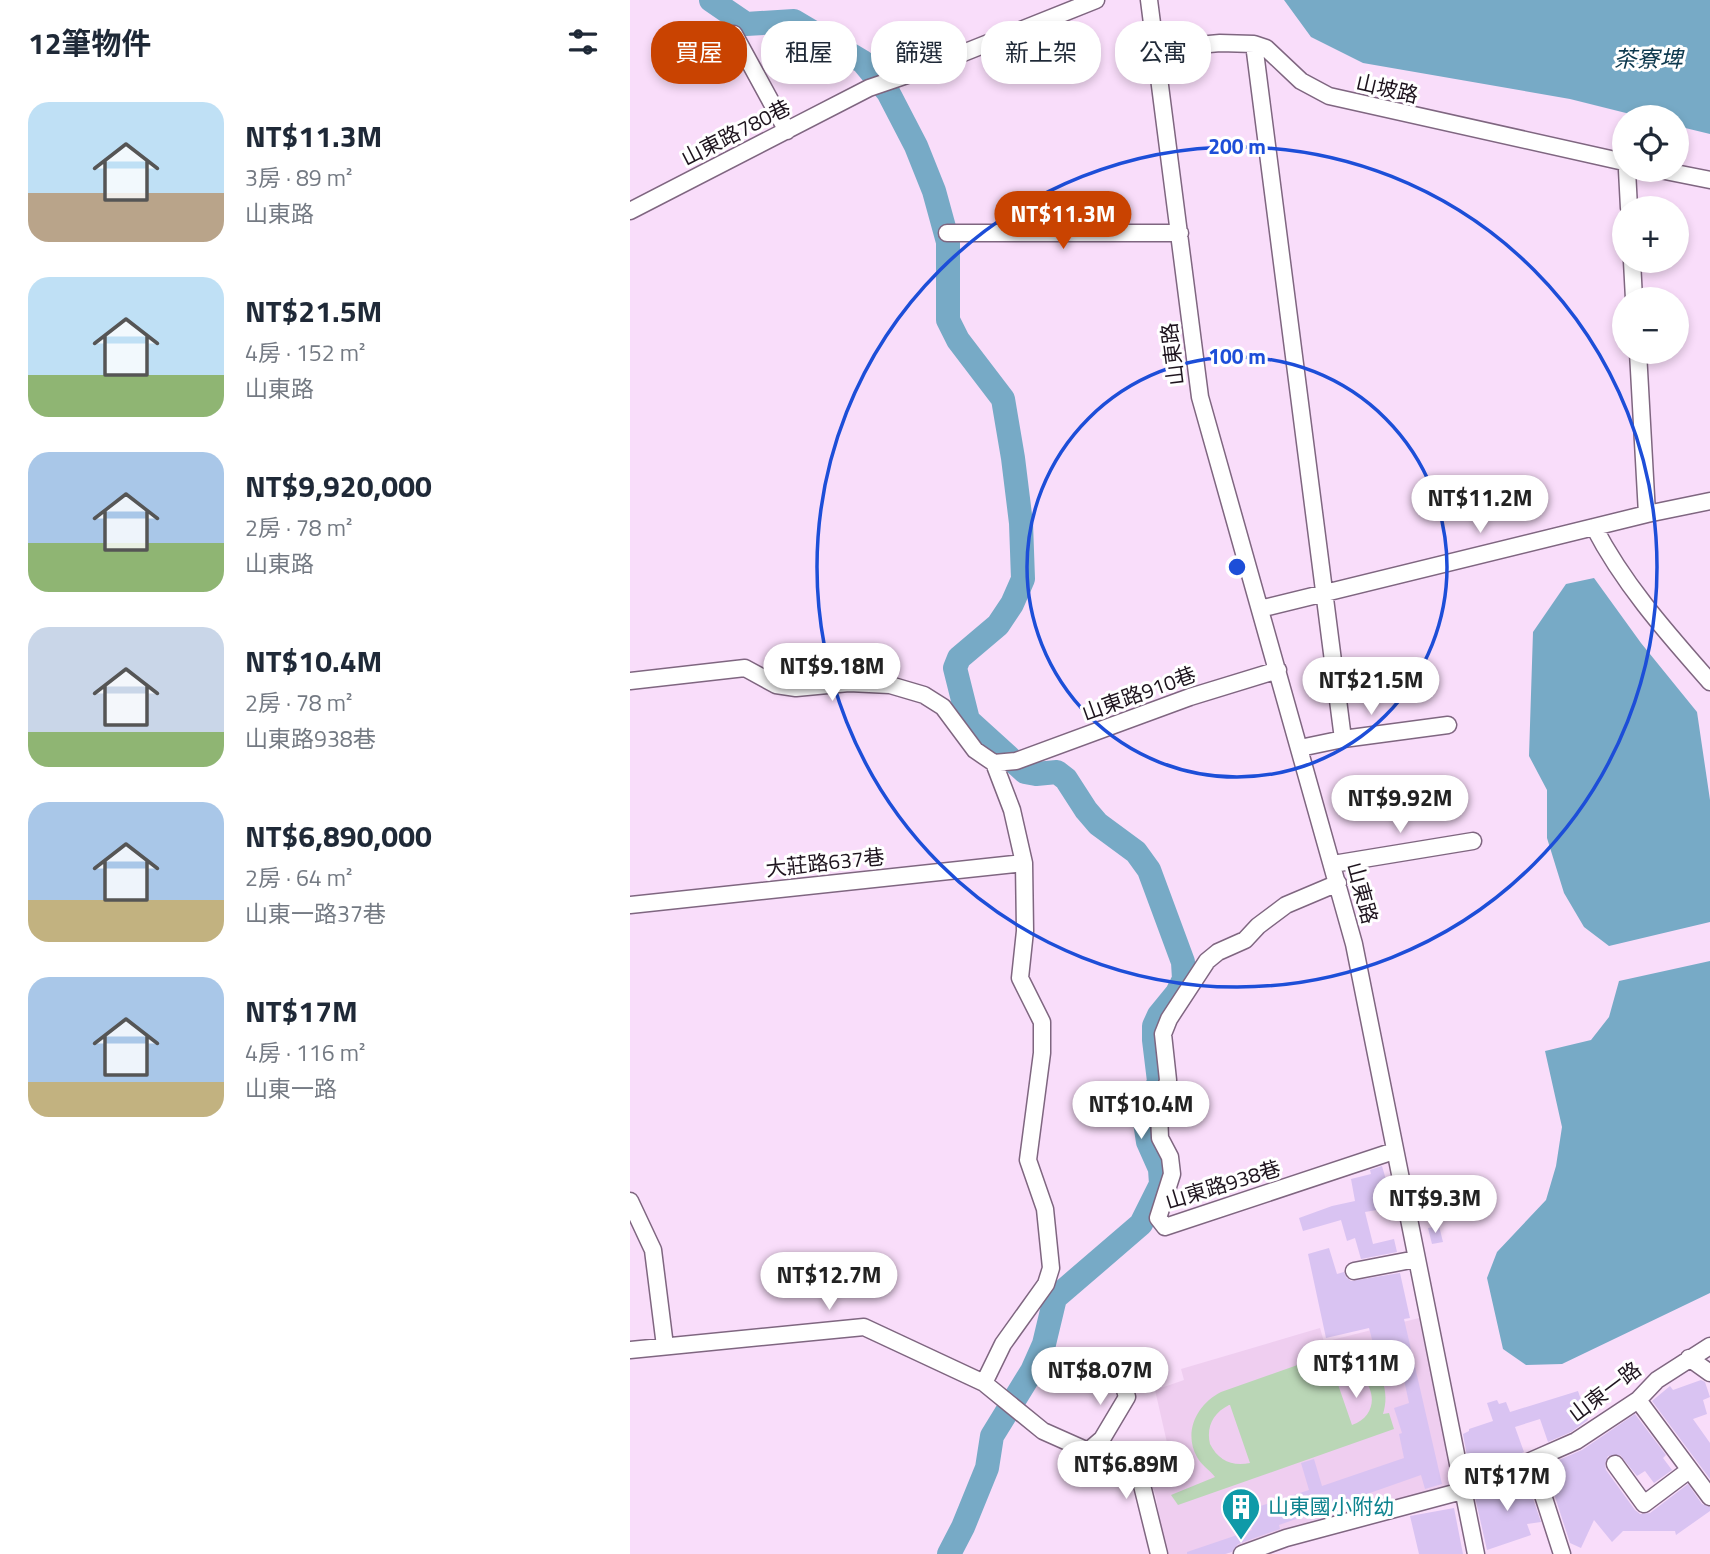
<!DOCTYPE html>
<html lang="zh-TW">
<head>
<meta charset="utf-8">
<style>
  :root { --surface:#fff; --page:#f2f2f3; --text:#1f2937; --muted:#747a83; --accent:#c94301 }
  body { margin:0; font-family:"Titillium Web","Noto Sans TC",sans-serif; background:var(--page); color:var(--text); height:100vh; display:flex; flex-direction:column; font-size:26px; white-space:nowrap }
  * { box-sizing:border-box; margin:0 }
  p { font-size:23px; color:var(--muted) }
  .icon { flex:none; width:38px; height:38px; fill:none; stroke:currentColor; stroke-width:2; stroke-linecap:round; stroke-linejoin:round }
  .map { position:relative; flex:1; overflow:hidden }
  .side { display:flex; flex-direction:column; background:var(--surface); width:630px }
  .side>* { flex:none }
  .banner { position:absolute; left:21px; top:21px; width:665px; height:63px; display:flex; gap:14px }
  .buttons { position:absolute; left:982px; top:105px; display:grid; gap:14px }
  .buttons a { display:grid; place-items:center; width:77px; height:77px; border-radius:50%; background:var(--surface); box-shadow:0 4px 10px #0003; font-size:35px }
  .price { position:absolute; translate:-50% -60px; padding:0 16px; border-radius:24px; background:#fff; color:#222; font-size:23px; line-height:46px; filter:drop-shadow(0 2px 4px #0008) }
  .price::after { content:''; position:absolute; left:50%; top:42px; width:21px; height:16px; margin-left:-10px; background:inherit; clip-path:polygon(0 0,100% 0,50% 100%) }
  .price.current { background:var(--accent); color:#fff }
  ul { padding:0; list-style:none }
  li { display:flex; align-items:center; gap:21px; height:175px; padding:0 28px }
  li span { display:grid; place-items:center; flex:none; width:196px; height:140px; border-radius:21px; color:#555 }
  li>.icon { margin-inline-start:auto }
  span .icon { width:84px; height:84px; fill:#fffc; stroke-width:1 }
  li b { font-size:30px }
  h2 { display:flex; justify-content:space-between; align-items:center; height:84px; padding:0 28px; font-size:30px }
  .tag { padding:0 24px; border-radius:28px; background:var(--surface); box-shadow:0 4px 10px #0003; font-size:24px; line-height:63px }
  .tag.current { background:var(--accent); color:#fff }
  main { display:flex; flex:1; min-height:0 }
  .map>svg:first-child { display:block }
</style>
</head>
<body>
<main>
<section class="side">
<h2>12筆物件<svg class="icon" aria-label="filters" viewBox="0 0 24 24"><path d="M4 7h16M4 17h16"/><circle cx="9" cy="7" r="2"/><circle cx="15" cy="17" r="2"/></svg></h2>
<ul>
<li><span style="background:linear-gradient(#bfe0f5 65%,#b9a48a 0)"><svg class="icon" aria-label="home" viewBox="0 0 24 24"><path d="M3 11l9-7 9 7M6 9v11h12V9"/></svg></span><div><b>NT$11.3M</b><p>3房 · 89 m²</p><p>山東路</p></div></li>
<li><span style="background:linear-gradient(#bfe0f5 70%,#8fb573 0)"><svg class="icon" aria-label="home" viewBox="0 0 24 24"><path d="M3 11l9-7 9 7M6 9v11h12V9"/></svg></span><div><b>NT$21.5M</b><p>4房 · 152 m²</p><p>山東路</p></div></li>
<li><span style="background:linear-gradient(#a9c7e8 65%,#8fb573 0)"><svg class="icon" aria-label="home" viewBox="0 0 24 24"><path d="M3 11l9-7 9 7M6 9v11h12V9"/></svg></span><div><b>NT$9,920,000</b><p>2房 · 78 m²</p><p>山東路</p></div></li>
<li><span style="background:linear-gradient(#c9d6e8 75%,#8fb573 0)"><svg class="icon" aria-label="home" viewBox="0 0 24 24"><path d="M3 11l9-7 9 7M6 9v11h12V9"/></svg></span><div><b>NT$10.4M</b><p>2房 · 78 m²</p><p>山東路938巷</p></div></li>
<li><span style="background:linear-gradient(#a9c7e8 70%,#c2b280 0)"><svg class="icon" aria-label="home" viewBox="0 0 24 24"><path d="M3 11l9-7 9 7M6 9v11h12V9"/></svg></span><div><b>NT$6,890,000</b><p>2房 · 64 m²</p><p>山東一路37巷</p></div></li>
<li><span style="background:linear-gradient(#a9c7e8 75%,#c2b280 0)"><svg class="icon" aria-label="home" viewBox="0 0 24 24"><path d="M3 11l9-7 9 7M6 9v11h12V9"/></svg></span><div><b>NT$17M</b><p>4房 · 116 m²</p><p>山東一路</p></div></li>
</ul>
</section>
<div class="map">
<svg width="1080" height="1554" viewBox="0 0 1080 1554">
  <rect width="100%" height="100%" fill="#f9ddfa"/>
  <!-- built -->
  <path fill="#efcef0" d="M789 1318 824 1485 652 1534 595 1554H535L526 1497 512 1454 538 1447 525 1390 554 1380 551 1369 690 1328 694 1342Z"/>
  <!-- green -->
  <path fill="#bad6b6" fill-rule="evenodd" d="M707 1351C742 1352 763 1381 753 1414L759 1413 764 1429 548 1505 541 1495 585 1477C580 1470 571 1465 567 1457 553 1432 567 1404 591 1392ZM710 1368C744 1370 755 1414 722 1425L703 1370ZM599 1405H600L620 1463C602 1467 588 1460 580 1444 576 1427 583 1413 599 1405Z"/>
  <!-- water -->
  <path fill="#77aac6" d="M654 0H1080V134L1047 126 1046 117H1012L940 99 733 63 681 37Z
    M964 578 1011 643 1067 712 1080 800V922L979 946 954 927 934 893 917 838V790L899 756 903 632 936 584Z
    M1080 961V1293L932 1364 896 1365 873 1349 857 1278 867 1252 916 1200 926 1166 932 1127 915 1051 961 1040 979 1017 989 981Z"/>
  <g fill="none" stroke-linecap="round" stroke-linejoin="round">
    <!-- river -->
    <path stroke="#77aac6" stroke-width="24" d="M81 0 116 24 164 21 233 62 258 92 286 146 304 191 318 242V320L328 340 373 399 383 458 391 523 393 579 382 604 368 625 329 658 325 668 338 720 395 772 406 774 427 772 436 779 456 810 468 824 506 852 519 870 553 962 554 979 547 993 529 1015 524 1026V1040L529 1081 515 1122 518 1142 530 1169 531 1184 511 1224 425 1298 414 1344 402 1371 362 1436 357 1468 333 1527 319 1554"/>
  </g>
  <!-- building -->
  <path fill="#d9c3f2" d="M752 1166 764 1207 735 1212 743 1244 764 1239 767 1252 731 1259 725 1238 717 1241 711 1220 673 1231 669 1218 702 1206 725 1201 721 1179 741 1174 740 1170Z
    M809 1226 813 1242 802 1244 798 1228Z
    M699 1248 707 1274 714 1272 716 1277 721 1281 770 1273 780 1318 774 1319 812 1484 795 1489 791 1475 649 1525 650 1529 608 1544 602 1552 595 1554H557V1552L622 1530 615 1511 679 1490 671 1463 684 1459 692 1486 774 1458 769 1434 772 1433 764 1408 779 1403 767 1347 745 1351 739 1328 696 1338 678 1254Z
    M1071 1380 1075 1382 1080 1397 1073 1400 1077 1414 1063 1419 1080 1443V1479L1022 1401 1040 1386 1043 1390Z
    M948 1391 958 1420 941 1432 918 1442 910 1419 885 1427 894 1452 843 1475 840 1473 833 1434 839 1431V1429L863 1421 857 1403 867 1400 869 1404 876 1402 880 1412Z
    M1005 1414 1036 1455 1033 1458 1042 1470 1024 1483 1015 1471 1007 1476 990 1455 978 1456 975 1464 976 1470 1005 1510 1010 1514 1020 1513 1058 1484 1072 1504 1080 1507V1511L1046 1535 1045 1531H993L982 1542 964 1520 951 1548 940 1543 915 1466 952 1450Z
    M538 1457 544 1478 522 1484 516 1462Z
    M895 1475 911 1522 897 1524 901 1535 857 1550 845 1497Z
    M824 1508 833 1554H789L780 1516Z"/>
  <g fill="none" stroke-linecap="round" stroke-linejoin="round">
    <!-- minor casing -->
    <g stroke="#7f6680" stroke-width="19">
      <path id="minor" d="M519 0 570 397 724 944 846 1554
        M104 34 157 131
        M624 44 713 739
        M525 49 590 43 624 44 636 48 671 81 699 96 994 162
        M997 170 999 208
        M1030 170 1080 180
        M0 211 239 88 283 73 466 0
        M317 233H550
        M1002 261 1004 299
        M1008 352 1017 514
        M964 527C994 585 1037 633 1080 682
        M630 609 1017 514 1080 501
        M0 681 115 668 146 685 166 688 219 683 260 685 294 695 313 707 345 750 364 763 386 761 560 697 648 670
        M670 748 713 739 818 725
        M703 864 843 841
        M708 883 656 905 628 926 615 940 588 952 577 961 539 1019 533 1034 538 1080 529 1113 530 1138 540 1157 542 1174 528 1218 535 1227 764 1151
        M0 905 394 863
        M0 1201 23 1250 35 1346
        M724 1271 786 1259
        M0 1350 234 1327 354 1383 413 1431 458 1451 508 1469 529 1554
        M1059 1358 1080 1373
        M354 1383 373 1344 416 1284 421 1268 415 1209 398 1160 412 1053V1022L390 978 395 931 394 863 382 810 364 763
        M1008 1400 1080 1497
        M458 1451 472 1439 497 1397 488 1365
        M902 1461 932 1554
        M985 1464 1014 1504 1058 1471
        M612 1554 656 1538 832 1491 946 1441 1008 1400 1027 1380 1080 1346"/>
    </g>
    <!-- minor -->
    <use href="#minor" stroke="#fff" stroke-width="16"/>
  </g>
  <!-- distance rings -->
  <g fill="none" stroke="#1d4ed8" stroke-width="3.5">
    <circle cx="607" cy="567" r="210"/>
    <circle cx="607" cy="567" r="420"/>
  </g>
  <!-- icons -->
  <defs>
    <g id="building-pin" transform="scale(2.0125)"><path d="M0 17L-7.5 6A9.5 9.5 0 1 1 7.5 6Z" fill="#0f9aa8" stroke="#fff"/><path d="M-4-6H4V6H1V3H-1V6H-4ZM-2.5-4.3h1.7v1.8h-1.7ZM.8-4.3h1.7v1.8H.8ZM-2.5-1h1.7V.8h-1.7ZM.8-1h1.7V.8H.8Z" fill="#fff"/></g>
  </defs>
  <g fill-rule="evenodd">
    <use href="#building-pin" x="611" y="1507"/>
  </g>
  <g text-anchor="middle" stroke-width="6" stroke-linejoin="round" paint-order="stroke">
    <!-- street labels -->
    <g font-size="21" fill="#1e141e" stroke="#fff">
      <text transform="translate(757 89) rotate(13)" y="7">山坡路</text>
      <text transform="translate(106 133) rotate(-27)" y="7">山東路780巷</text>
      <text transform="translate(543 354) rotate(-97)" y="7">山東路</text>
      <text transform="translate(509 694) rotate(-20)" y="7">山東路910巷</text>
      <text transform="translate(195 863) rotate(-6)" y="7">大莊路637巷</text>
      <text transform="translate(732 893) rotate(75)" y="7">山東路</text>
      <text transform="translate(593 1185) rotate(-17)" y="7">山東路938巷</text>
      <text transform="translate(975 1392) rotate(-37)" y="7">山東一路</text>
    </g>
    <!-- culture labels -->
    <g font-size="21" fill="#0d838f" stroke="#fff" text-anchor="start">
      <text x="638" y="1514">山東國小附幼</text>
    </g>
    <!-- water labels -->
    <g font-size="23" font-style="italic" fill="#0d394e" stroke="#fff">
      <text x="1018" y="67">茶寮埤</text>
    </g>
  </g>
  <circle cx="607" cy="567" r="10" fill="#1d4ed8" stroke="#fff" stroke-width="3.5"/>
  <g font-size="21" text-anchor="middle" font-weight="bold" fill="#1d4ed8" stroke="#fff" stroke-width="6" stroke-linejoin="round" paint-order="stroke">
    <text x="607" y="154">200 m</text>
    <text x="607" y="364">100 m</text>
  </g>
</svg>
<div class="buttons">
<a><svg class="icon" aria-label="locate" viewBox="0 0 24 24"><circle cx="12" cy="12" r="6"/><path d="M12 2v4M12 18v4M2 12h4M18 12h4"/></svg></a>
<a>+</a>
<a>−</a>
</div>
<b class="price current" style="left:433px;top:251px">NT$11.3M</b>
<b class="price" style="left:850px;top:535px">NT$11.2M</b>
<b class="price" style="left:202px;top:703px">NT$9.18M</b>
<b class="price" style="left:741px;top:717px">NT$21.5M</b>
<b class="price" style="left:770px;top:835px">NT$9.92M</b>
<b class="price" style="left:511px;top:1141px">NT$10.4M</b>
<b class="price" style="left:805px;top:1235px">NT$9.3M</b>
<b class="price" style="left:199px;top:1312px">NT$12.7M</b>
<b class="price" style="left:726px;top:1400px">NT$11M</b>
<b class="price" style="left:470px;top:1407px">NT$8.07M</b>
<b class="price" style="left:496px;top:1501px">NT$6.89M</b>
<b class="price" style="left:877px;top:1513px">NT$17M</b>
<div class="banner">
<a class="tag current">買屋</a>
<a class="tag">租屋</a>
<a class="tag">篩選</a>
<a class="tag">新上架</a>
<a class="tag">公寓</a>
</div>
</div>
</main>
</body>
</html>
